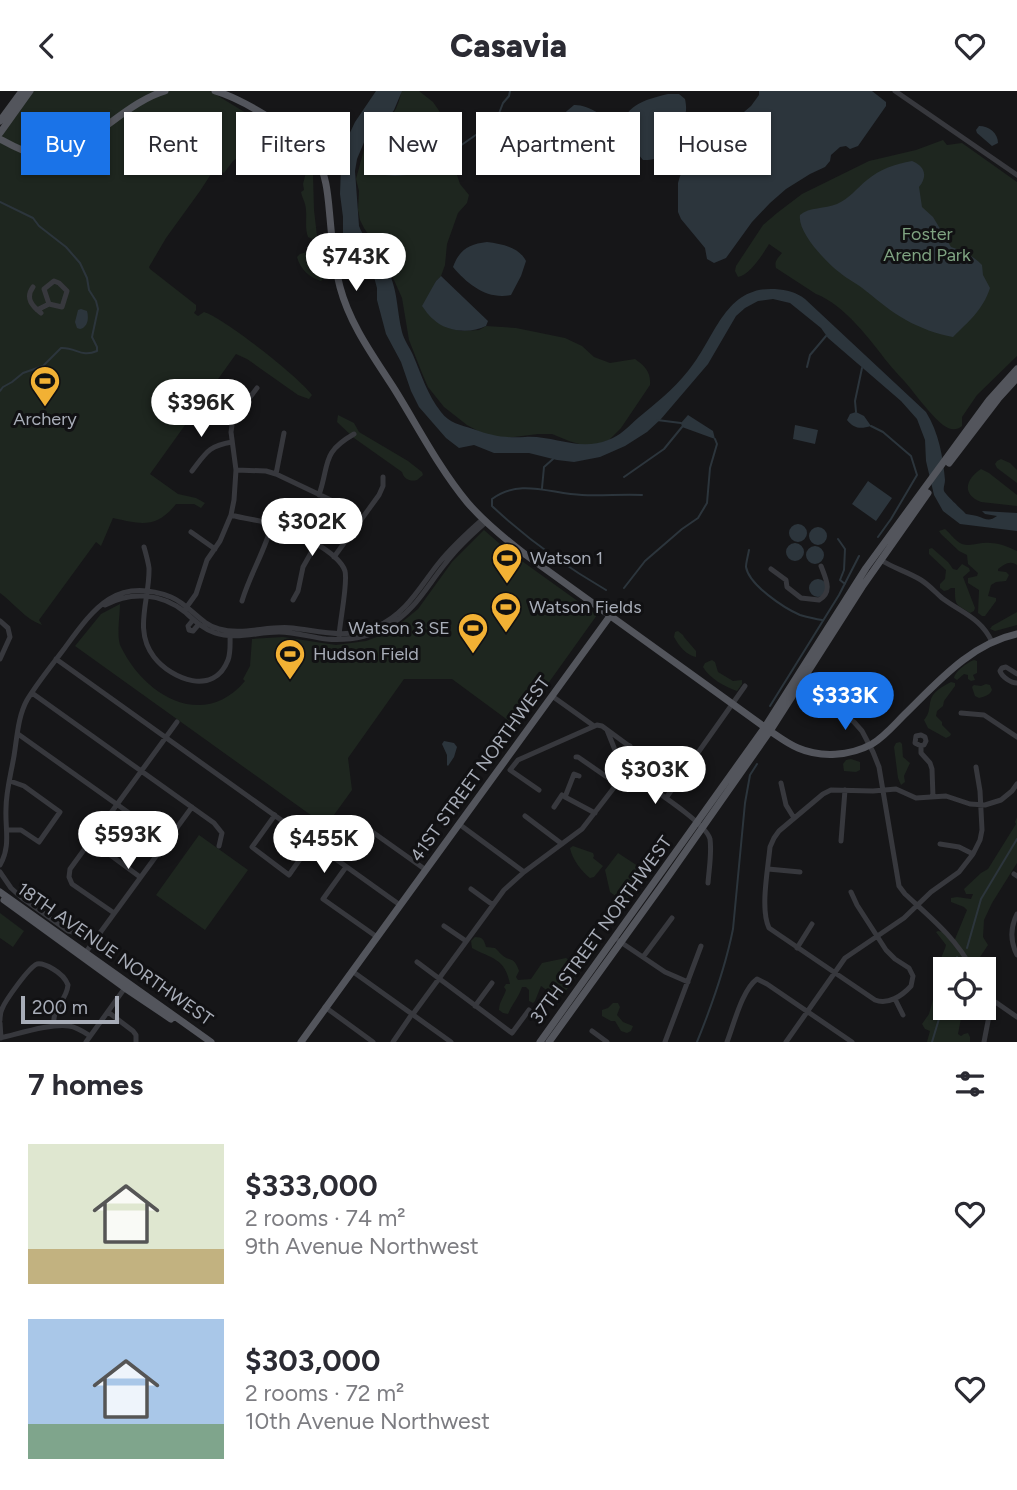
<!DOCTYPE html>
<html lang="en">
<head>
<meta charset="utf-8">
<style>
  :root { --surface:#fff; --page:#f2f2f3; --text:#2b2b33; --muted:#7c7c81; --accent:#1a73e8 }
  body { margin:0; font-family:Figtree,sans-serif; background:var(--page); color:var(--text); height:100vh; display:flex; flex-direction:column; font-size:26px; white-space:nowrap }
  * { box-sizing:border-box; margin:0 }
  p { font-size:23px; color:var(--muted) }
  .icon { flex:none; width:38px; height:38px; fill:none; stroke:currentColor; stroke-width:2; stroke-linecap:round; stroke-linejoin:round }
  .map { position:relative; height:951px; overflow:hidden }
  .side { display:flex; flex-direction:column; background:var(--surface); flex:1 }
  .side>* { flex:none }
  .hud { position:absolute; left:21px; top:21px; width:976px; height:63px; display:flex; gap:14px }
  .buttons { position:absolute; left:933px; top:866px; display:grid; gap:14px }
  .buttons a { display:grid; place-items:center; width:63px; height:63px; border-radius:0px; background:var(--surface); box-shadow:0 2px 5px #0004; font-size:35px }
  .scale { position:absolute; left:21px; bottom:18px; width:98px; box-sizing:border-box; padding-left:7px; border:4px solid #a8adb8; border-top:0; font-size:19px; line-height:24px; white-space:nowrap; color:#a8adb8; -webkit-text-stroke:5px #111113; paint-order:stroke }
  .price { position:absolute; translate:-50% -60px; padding:0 16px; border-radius:24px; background:#fff; color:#222; font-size:23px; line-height:46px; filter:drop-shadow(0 2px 4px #0008) }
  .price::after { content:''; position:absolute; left:50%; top:42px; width:21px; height:16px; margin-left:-10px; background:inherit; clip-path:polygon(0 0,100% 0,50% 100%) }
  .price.selected { background:var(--accent); color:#fff }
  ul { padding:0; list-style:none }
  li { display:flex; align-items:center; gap:21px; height:175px; padding:0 28px }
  li span { display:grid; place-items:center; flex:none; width:196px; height:140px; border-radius:0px; color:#555 }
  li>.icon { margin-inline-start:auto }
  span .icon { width:84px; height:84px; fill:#fffc; stroke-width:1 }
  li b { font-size:30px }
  h2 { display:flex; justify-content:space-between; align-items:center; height:84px; padding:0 28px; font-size:30px }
  .chip { padding:0 24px; border-radius:0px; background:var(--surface); box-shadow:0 2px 5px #0004; font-size:24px; line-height:63px }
  .chip.selected { background:var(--accent); color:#fff }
  header { display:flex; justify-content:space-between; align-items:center; height:91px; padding:0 28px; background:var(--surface); font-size:32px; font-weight:800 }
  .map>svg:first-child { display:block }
</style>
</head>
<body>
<header><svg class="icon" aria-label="back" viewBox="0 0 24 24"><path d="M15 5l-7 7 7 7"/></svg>Casavia<svg class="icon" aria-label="heart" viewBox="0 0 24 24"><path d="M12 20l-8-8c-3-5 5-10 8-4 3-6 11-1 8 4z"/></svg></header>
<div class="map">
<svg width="1017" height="951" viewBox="0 0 1017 951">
  <rect width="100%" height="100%" fill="#161618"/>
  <!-- green -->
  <path fill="#1e261f" d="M29 0H210L251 25 248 30 250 38C248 42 243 46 242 51 242 56 244 58 243 63L233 70 224 82 216 79 213 80 200 100 166 147 149 176 150 178 196 214V219L194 222 198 225 204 221C224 227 300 287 312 304L309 308 298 304 247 268 236 263 150 383 178 403 196 407 205 412 201 417 194 413H176C156 438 141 433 113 427L101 455 96 451 39 529 42 534C25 528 14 512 0 502V48Z
    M401 0H419L433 11 451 37 457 68 456 81 460 93 469 104 467 112 458 122 447 153 445 174 441 185 436 190 433 197 446 236 461 240 479 239 486 235 516 237 565 247 582 255 594 266 610 272 635 268C645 275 651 281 650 294L621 337 609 349 589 356 569 350 552 343H538L507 347H491L467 334 444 316 428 296 422 282 409 249 402 207 394 189 384 167 364 137 360 129 358 119 359 100 356 88 365 55C369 49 373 47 378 42 389 31 400 15 401 0Z
    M943 49 947 54 962 52 1017 91V265L977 304 962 326V335C956 340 950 339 943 334 932 325 923 313 914 302 907 292 897 283 889 273 870 249 845 214 816 203L776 177C774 170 778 167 782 162L769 153C763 163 750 184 738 186L735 180 736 175 763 134 777 122 802 103 869 70 916 59Z
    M291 52 300 60 302 64 299 68 295 70 286 65 284 55Z
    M306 81H310L313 84 314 119 317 145 312 148 308 146C304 135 308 124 305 113 304 109 302 106 301 101L304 99 303 93Z
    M311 160 317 161C324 169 324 177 324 187L321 190C310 187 300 178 297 166L300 163Z
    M338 324 354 332 359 341 408 370 422 381 423 384 417 389C410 391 404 388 402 381L354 347 337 331Z
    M1001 368 1010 372 1017 379V392L997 377 995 373 997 370Z
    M981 378 989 382 1017 404V415L981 411C961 403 966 388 981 378Z
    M945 438C951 443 955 450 962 453 971 456 980 451 990 452 1000 452 1008 456 1017 460V474C1010 469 1004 473 998 478V480L1006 481 1009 484 1006 490 996 491 991 494 988 505 996 507V510L985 525H982L978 522 979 499 968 492V487L977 485 978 482 968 473 967 464 959 460 941 443 939 440Z
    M484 439 508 460 597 524 517 636 452 588H404L348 667 352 699 326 735 75 555 101 523 120 513C120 524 116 547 121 556 144 604 203 640 245 590L243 588 250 575 252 548 283 546 336 554 366 550 382 544 396 536 418 518 452 471Z
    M932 457 948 471 953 478 957 479 962 473 969 477 970 480 963 486 975 517 974 520 970 522C955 512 955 515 955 497H951L948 499 944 500 940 497V493L945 488 946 479 929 463V458Z
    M1017 521V534L995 540 990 538 992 535Z
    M678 540 683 544 684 546 696 560V566C686 564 679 555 674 546L675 541Z
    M712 569 715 571 718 581 733 590 742 589V593L737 600C725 596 709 587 703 576L705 572Z
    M974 569 977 570V582L973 584 975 589 971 590 968 588V584L964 583 957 589 954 587C955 580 968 571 974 569Z
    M951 591 955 592V595L944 610 943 615 937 620 936 625 942 631V634L951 643 950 645 946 647 928 637 924 629C929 623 929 619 930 612 932 600 942 596 951 591Z
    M986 593 990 594 992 599C990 604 984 606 979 607L975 605 972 596 974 594 981 595Z
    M900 651 902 653 903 666 910 672 904 685 905 691 901 694 898 687 894 656 896 652Z
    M851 668 860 671V679L856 681 844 680 843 673 846 669Z
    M1017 726V772L992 812 984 829 983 846 988 854 972 878H945V917H963L958 943 961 945 964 943 968 942 970 946V951H927L930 940 925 938 922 933 929 923 934 905 938 903 945 877C936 871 944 863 946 854L936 841 938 840 943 841 953 853 967 819 964 816 951 811V807L957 806 971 808 973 803H966L964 798 981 782 988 778 1016 733 1015 731Z
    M199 744 248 779 205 839 156 804Z
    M573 755 593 762 594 765 593 767 603 775 594 786 590 787C582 781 572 768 570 757Z
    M618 762 644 779V785L625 812 610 801 605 779Z
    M0 822 24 840 13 856 0 847Z
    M475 846C483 846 484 849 486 856L495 857C498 859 499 862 502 864 510 871 514 865 519 880L516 886 518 889 531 888 542 872 566 867 582 878 562 905 556 906 541 895 535 910 533 912 529 910V899L526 896H522C519 906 512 913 508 923L503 922 499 919C499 911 504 906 506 899L504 896 506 893H510C505 867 492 868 472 857L471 850Z
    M613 912H618L620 916 617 924 623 931 633 935 631 940 627 942 621 940 615 930H611L602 925V919L608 917Z"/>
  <!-- water -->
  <path fill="#2c353c" d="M376 0H402L394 19 385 31 365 49 357 68 355 80 359 135C363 146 371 152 377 161 382 167 387 176 390 184 398 203 397 221 402 241 404 249 410 257 413 264 422 285 427 303 441 321 449 332 461 334 473 338 493 345 503 347 525 346 553 344 579 361 608 349 620 345 629 335 638 327 656 312 673 299 688 280 715 248 724 195 775 198 787 199 796 201 805 208L926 321C939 342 943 366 945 389 945 393 943 397 944 400 945 403 964 421 966 423 970 424 974 424 977 425 986 428 989 431 997 425L985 423 982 420 1017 422V440L960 433 943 420 934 404 926 370 925 349 917 328 901 310 828 247 821 237 790 212 773 208 758 210 745 217 736 225 708 273 661 328 647 341 625 355 600 366 574 371 557 369 529 362H494L474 354 459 357 446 347 419 316 411 300 401 271 386 243 377 209V197L374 186 367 177 351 170 348 167 343 152V126L340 103 341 76 346 50 355 31Z
    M759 0H872L886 11V15L858 55 850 58 846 55 840 56 831 64 830 70 825 76 810 83 786 98 770 112 752 131 726 167 714 172 707 168 705 157 681 128 678 121V92L680 85 698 64 707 59 724 38 751 15 759 4Z
    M668 3H679L685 8C690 33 677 23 671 40L675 42 690 33 693 37C684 55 662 70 643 69L621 43C622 14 644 9 668 3Z
    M574 14C587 13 619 30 613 46 611 52 606 55 603 60 600 64 601 71 600 76L583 77C580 73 577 67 572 63 559 54 546 59 543 39 542 32 542 28 545 22L561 25Z
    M979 35C989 35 998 42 998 52L992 55 977 42 976 39Z
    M912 70C925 75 928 85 919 96L922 116 933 126 951 156C964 160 972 164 982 174L983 184 990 197C983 219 968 231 953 246 937 243 920 237 906 229 891 221 879 210 866 200 858 193 847 188 839 181 826 171 797 141 800 124 809 116 825 118 837 113 849 108 857 97 867 89 880 78 895 73 912 70Z
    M487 151C502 153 519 156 526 170L521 185 511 204C488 209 468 194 453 176 459 159 469 153 487 151Z
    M441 185 488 230 486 235C470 243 446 241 433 228 429 225 425 219 422 215L436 190Z
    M81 218 87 220C89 227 88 236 80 238L77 237 75 231 78 219Z
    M856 321 864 325 871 335C861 338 854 338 847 329L850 323Z
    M688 324 713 340 715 348 682 336 681 332Z
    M795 334 818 339 815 353 793 348Z
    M868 390 892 407 876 430 852 413Z
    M789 442a9 9 0 1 1 18 0a9 9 0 1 1-18 0Z
    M809 445a9 9 0 1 1 18 0a9 9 0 1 1-18 0Z
    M786 461a9 9 0 1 1 18 0a9 9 0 1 1-18 0Z
    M806 464a9 9 0 1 1 18 0a9 9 0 1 1-18 0Z
    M809 497a9 9 0 1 1 18 0a9 9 0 1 1-18 0Z
    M444 650 454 652 457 656 454 666 448 675 447 674V664L442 653Z"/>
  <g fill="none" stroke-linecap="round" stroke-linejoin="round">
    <!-- stream -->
    <path stroke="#2c353c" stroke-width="2" d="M369 44 370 70 375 82 395 84 407 83 435 65 460 55 493 32 498 25 503 12 509 5 510 0
      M0 111 33 127 39 135 66 156 80 172 87 187 89 199 96 210 98 218 92 246 97 256V260C81 267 76 256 61 257L43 275 23 282 12 291 3 296 0 300
      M807 276 810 264 826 245
      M856 321 855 310 862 277
      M657 329 681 332
      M871 335 883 341 911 365 917 384 891 428 878 446
      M624 386 664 358 682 336
      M542 397 544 376 553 368
      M838 448 845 458 844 479 840 489 845 493
      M749 459C748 465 746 471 746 476 749 494 784 517 800 524 807 526 815 528 822 529
      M624 497 645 470 682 438 698 427 707 412 710 377 717 353 715 348
      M606 499C565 475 527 448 492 415V408C520 387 551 403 582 404 602 405 622 403 642 404
      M770 615 839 504 859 465
      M967 857 981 808 1017 748
      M951 878 957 866
      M697 951C712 914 725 878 733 838L745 712 750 684 757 673
      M932 951 945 908"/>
    <!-- minor -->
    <path stroke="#37383d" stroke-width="5" d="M895 0 1017 84
      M33 196C25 207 32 215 41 222
      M37 219 49 213 44 198 54 190 59 192 67 200 62 216 49 213
      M236 379 266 380 276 383 335 411 361 429
      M192 380C206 362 208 355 232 351
      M276 383 284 342
      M319 404C330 372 321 362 354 343
      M231 424C245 428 259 429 273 433 292 438 339 461 345 480 348 492 340 529 339 545
      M191 441 215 458
      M144 456C146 463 148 470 149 477 150 508 133 539 154 566 172 589 214 605 228 569 231 561 230 551 230 542
      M334 466 379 404 383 395V386
      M881 469C893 477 908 481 921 489 929 494 935 501 942 507 962 522 981 527 992 551
      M771 478 786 489 787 496 801 507 819 509C833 501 826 488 821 475
      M293 509 298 500 303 476 316 453
      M242 510C250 483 265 460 272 433
      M105 514C131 500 161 502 185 521 194 529 203 538 215 542 236 549 257 541 279 541 295 541 310 546 326 548 348 550 369 546 388 535 414 521 427 495 445 473 456 458 471 444 486 431
      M186 517 196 503 207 469 220 450 231 424 234 409 236 379 231 341 232 334 238 322 257 297
      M193 529 188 535 189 539 193 540 199 533
      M0 530 8 537 10 546 0 568
      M56 568 400 814
      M1017 583 1006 576 1002 577 1000 580C1002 586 1011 592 1017 592
      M801 593 854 631 862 640 873 661 879 676 899 795 905 803C931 827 956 847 972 878
      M32 602 214 732 222 742 219 755
      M552 605 594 635
      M961 622 984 624 1017 646
      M607 639 619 669 630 655
      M18 643 167 749
      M921 655 924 654 926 650 925 646 921 644 916 645 915 652 921 655V662L930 672 932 678 933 706
      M576 666H578L617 693
      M627 680C643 692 706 731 710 748 712 762 709 778 708 792
      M781 692 786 714 794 727
      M565 706 595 722
      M666 707 745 595
      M554 716 562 704 565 706 574 683 579 685
      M275 724 252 756 289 784 312 751
      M525 725 562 753
      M357 730 426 779
      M459 733 524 781
      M7 739H21L39 751 60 721 24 695 10 690
      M90 749 140 786
      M841 750 845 699
      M940 753 959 756 973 763
      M0 774C11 755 5 738 6 718 6 700 11 683 14 665 17 647 18 625 27 609 38 591 52 574 64 558 94 517 116 485 171 506 190 514 200 533 219 538 243 545 268 534 293 537 324 541 345 548 376 536 406 523 419 497 438 473 451 457 467 442 483 428
      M346 776 323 808 377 846
      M768 778 800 781
      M0 781 11 797 22 807 68 840 87 844 95 849
      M1014 783 1017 785
      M471 798 493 814
      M851 801 857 814 886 859 895 868 909 877 913 885 911 895C902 905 888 914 875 909L769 837C760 818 768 778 770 756L774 747 779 740 823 703 831 699 873 700 896 698 916 707 946 705 970 713 985 714 1001 709 1012 700 1017 693
      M114 822 72 793 69 786 70 778 177 631
      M1017 823C1010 837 1010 850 1017 864
      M444 835 466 850
      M619 850 665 881 688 891
      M797 857 812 833
      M86 861 192 716
      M643 866 672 827
      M417 871 512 942 529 919
      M352 880 451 951
      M984 898 994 910 1017 926
      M895 908 903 924
      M475 915 492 892
      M325 916 373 951
      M108 921 133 940 136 944V951
      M413 923 504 799 524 781 582 738 640 663 602 635 597 634 518 669 510 679 539 699
      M0 929C0 925 0 922 2 918 5 910 29 876 37 873 42 872 48 875 53 878 60 882 65 886 68 894 66 912 52 914 54 935
      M0 932 1 947
      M592 940 607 951
      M0 947C18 943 52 932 69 935 77 936 84 941 90 945
      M86 951 127 894
      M393 951 410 926
      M665 951 701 855
      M727 951C734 933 742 899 757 888L767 893 852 951
      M786 951 845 867 904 827 931 801 959 781 973 763 980 749 982 739 980 700 976 676
      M984 951 990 920 994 910"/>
    <!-- major -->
    <path stroke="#53555c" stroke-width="7" d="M215 0C240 7 303 43 316 66 327 84 328 106 330 127 332 150 334 173 340 196 350 234 374 266 395 299 418 336 439 377 467 411 484 431 505 448 526 464L770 640C779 646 788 653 798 657 821 667 850 665 872 653 884 646 894 634 904 624 937 592 970 553 1017 543
      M0 30 22 0
      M0 42 30 0
      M0 48C11 54 23 61 35 63 82 69 120 13 165 0
      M949 372 998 308 1017 287
      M0 801 211 951
      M4 809 125 897 171 928
      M301 951 610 525
      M540 951 765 636 866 477 989 309 1017 278
      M549 951 665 790 770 640 862 496 928 402"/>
  </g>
  <!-- icons -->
  <defs>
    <g id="stadium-pin" transform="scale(1.575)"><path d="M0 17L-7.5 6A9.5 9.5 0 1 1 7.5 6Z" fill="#f2b134" stroke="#111113"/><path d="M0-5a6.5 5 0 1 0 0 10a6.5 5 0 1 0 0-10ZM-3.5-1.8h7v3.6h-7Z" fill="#111"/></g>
  </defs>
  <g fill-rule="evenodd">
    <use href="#stadium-pin" x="45" y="290"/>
    <use href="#stadium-pin" x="507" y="467"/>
    <use href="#stadium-pin" x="506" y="516"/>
    <use href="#stadium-pin" x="473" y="537"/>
    <use href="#stadium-pin" x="290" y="563"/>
  </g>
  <g text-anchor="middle" stroke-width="6" stroke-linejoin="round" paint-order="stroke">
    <!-- park labels -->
    <g font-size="18" fill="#7fa381" stroke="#111113">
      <text x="927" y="149">Foster<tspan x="927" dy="21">Arend Park</tspan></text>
    </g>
    <!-- poi labels -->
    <g font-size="18" fill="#a8adb8" stroke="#111113" text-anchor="start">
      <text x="45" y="334" text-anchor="middle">Archery</text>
      <text x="530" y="473">Watson 1</text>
      <text x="529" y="522">Watson Fields</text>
      <text x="450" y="543" text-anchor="end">Watson 3 SE</text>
      <text x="313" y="569">Hudson Field</text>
    </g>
    <!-- street labels -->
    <g font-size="18" fill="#a8adb8" stroke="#111113">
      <text transform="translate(480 678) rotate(-54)" y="6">41ST STREET NORTHWEST</text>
      <text transform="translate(601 839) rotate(-54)" y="6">37TH STREET NORTHWEST</text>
      <text transform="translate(115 863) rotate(35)" y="6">18TH AVENUE NORTHWEST</text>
    </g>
  </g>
</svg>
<div class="buttons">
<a><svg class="icon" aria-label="locate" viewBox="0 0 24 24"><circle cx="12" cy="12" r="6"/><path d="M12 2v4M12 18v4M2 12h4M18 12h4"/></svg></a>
</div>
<div class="scale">200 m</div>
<b class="price" style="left:356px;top:202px">$743K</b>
<b class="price" style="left:201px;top:348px">$396K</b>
<b class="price" style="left:312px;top:467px">$302K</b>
<b class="price selected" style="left:845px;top:641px">$333K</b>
<b class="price" style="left:655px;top:715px">$303K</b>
<b class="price" style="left:128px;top:780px">$593K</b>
<b class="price" style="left:324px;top:784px">$455K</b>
<div class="hud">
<a class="chip selected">Buy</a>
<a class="chip">Rent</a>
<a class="chip">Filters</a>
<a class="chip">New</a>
<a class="chip">Apartment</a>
<a class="chip">House</a>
</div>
</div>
<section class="side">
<h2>7 homes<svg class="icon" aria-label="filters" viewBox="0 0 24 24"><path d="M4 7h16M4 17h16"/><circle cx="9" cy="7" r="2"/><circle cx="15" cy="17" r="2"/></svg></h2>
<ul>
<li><span style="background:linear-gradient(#dfe7d0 75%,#c2b280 0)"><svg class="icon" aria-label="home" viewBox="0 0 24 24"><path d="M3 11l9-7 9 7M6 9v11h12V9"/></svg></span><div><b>$333,000</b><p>2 rooms · 74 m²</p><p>9th Avenue Northwest</p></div><svg class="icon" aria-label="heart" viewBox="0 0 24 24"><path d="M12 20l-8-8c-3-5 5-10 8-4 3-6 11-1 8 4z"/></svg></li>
<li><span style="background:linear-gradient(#a9c7e8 75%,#7fa58c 0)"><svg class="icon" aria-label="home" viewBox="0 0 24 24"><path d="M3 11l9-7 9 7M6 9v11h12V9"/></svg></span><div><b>$303,000</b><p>2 rooms · 72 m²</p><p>10th Avenue Northwest</p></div><svg class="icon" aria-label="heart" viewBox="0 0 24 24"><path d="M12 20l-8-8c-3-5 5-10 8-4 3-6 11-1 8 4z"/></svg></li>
</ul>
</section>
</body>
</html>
